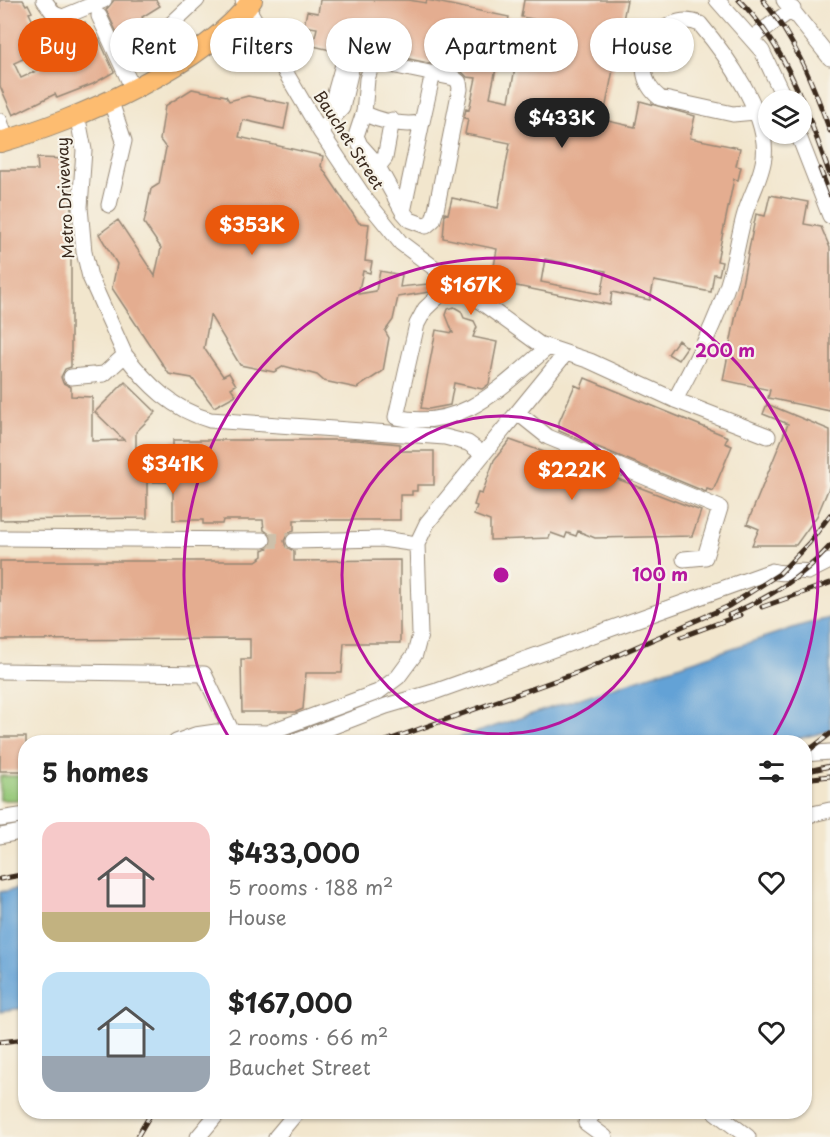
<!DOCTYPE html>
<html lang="en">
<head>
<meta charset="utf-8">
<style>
  :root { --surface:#fff; --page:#f6f6f6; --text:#222; --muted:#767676; --accent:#ea580c }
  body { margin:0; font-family:"Playpen Sans",sans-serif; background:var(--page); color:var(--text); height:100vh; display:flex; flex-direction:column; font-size:22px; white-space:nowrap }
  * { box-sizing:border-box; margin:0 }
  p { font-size:20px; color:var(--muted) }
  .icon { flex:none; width:33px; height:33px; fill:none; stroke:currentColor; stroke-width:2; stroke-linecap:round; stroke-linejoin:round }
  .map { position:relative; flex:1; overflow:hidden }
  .panel { position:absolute; left:18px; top:735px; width:794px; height:384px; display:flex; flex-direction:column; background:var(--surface); border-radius:24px; box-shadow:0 2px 4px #0004 }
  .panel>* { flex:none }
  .guide { position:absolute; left:18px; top:18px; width:795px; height:54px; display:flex; gap:12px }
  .tools { position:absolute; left:758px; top:90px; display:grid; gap:12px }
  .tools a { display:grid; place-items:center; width:54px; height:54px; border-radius:50%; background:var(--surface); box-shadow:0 2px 4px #0004; font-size:30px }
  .price { position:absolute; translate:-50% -51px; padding:0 14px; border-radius:21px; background:var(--accent); color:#fff; font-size:20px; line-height:39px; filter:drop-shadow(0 2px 3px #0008) }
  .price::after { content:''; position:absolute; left:50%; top:36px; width:18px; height:14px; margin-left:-9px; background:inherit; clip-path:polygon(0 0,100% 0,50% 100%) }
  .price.selected { background:#222; color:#fff }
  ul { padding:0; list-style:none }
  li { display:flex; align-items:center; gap:18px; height:150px; padding:0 24px }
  li span { display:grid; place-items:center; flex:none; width:168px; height:120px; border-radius:18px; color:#555 }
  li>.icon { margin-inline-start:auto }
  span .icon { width:72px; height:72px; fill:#fffc; stroke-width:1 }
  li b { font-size:26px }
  h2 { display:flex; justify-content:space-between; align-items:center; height:72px; padding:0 24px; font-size:26px }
  .chip { padding:0 21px; border-radius:27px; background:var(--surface); box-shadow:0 2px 4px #0004; font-size:21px; line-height:54px }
  .chip.selected { background:var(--accent); color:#fff }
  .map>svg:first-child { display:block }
</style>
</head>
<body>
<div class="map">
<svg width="830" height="1137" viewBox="0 0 830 1137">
  <rect width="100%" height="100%" fill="#f7f3e8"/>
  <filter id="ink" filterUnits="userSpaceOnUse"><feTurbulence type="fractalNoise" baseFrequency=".0167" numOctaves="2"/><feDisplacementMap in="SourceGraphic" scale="12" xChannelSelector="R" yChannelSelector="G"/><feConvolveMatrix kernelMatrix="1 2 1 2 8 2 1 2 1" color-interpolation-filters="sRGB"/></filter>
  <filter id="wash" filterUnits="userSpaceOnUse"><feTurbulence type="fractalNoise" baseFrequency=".008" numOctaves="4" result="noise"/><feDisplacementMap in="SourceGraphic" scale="24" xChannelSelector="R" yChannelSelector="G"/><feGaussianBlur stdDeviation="1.35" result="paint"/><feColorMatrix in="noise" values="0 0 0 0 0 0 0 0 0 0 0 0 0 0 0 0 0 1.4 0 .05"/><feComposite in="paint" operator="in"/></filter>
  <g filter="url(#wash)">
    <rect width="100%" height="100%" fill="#f2e6cd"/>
    <!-- green -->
    <path fill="#97c97a" stroke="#697a4c" stroke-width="1.5" d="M0 776H25V800H0Z"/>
    <!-- water -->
    <path fill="#64a2d6" stroke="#50667a" stroke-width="1.5" d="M830 618V731L784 742H447L802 625Z
      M25 888V1008L0 1011V892Z"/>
    <g id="blocks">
      <!-- building -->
      <path fill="#e4ad90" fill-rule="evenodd" d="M0 0H23L26 5 28 4 32 12 29 13 43 42 85 22 94 42 99 39 114 72 93 84 57 98 55 94 13 115 0 86ZM36 53 43 68 21 78 14 63Z
        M114 0H156L160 6 142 17 158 47 143 56 144 58 132 64 106 10Z
        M320 0H409L426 3 427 0 509 17 502 50 518 54 520 47 527 49 533 19 521 17 524 0H627L603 120 635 127 640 101 695 116 690 138 740 148 736 166 741 167 738 180 734 179 717 261 722 262 719 275 714 274 711 292 654 281 650 300 612 292 610 305 507 284 493 289 474 285 461 277 493 272 497 249 443 238 445 213 448 214 452 198 498 208 510 143 465 134 468 119 464 118 466 109 469 110 476 78 467 77 460 70 350 46 339 52 313 46 317 28 304 26 307 11 318 13ZM497 64 515 68 509 101 490 97ZM545 259 606 271 601 294 541 282Z
        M192 89 226 96 229 101 248 96 289 104 284 129 243 120 239 137 323 156 321 166 359 223 369 224 365 261 372 262 370 273 363 271 358 294 376 291 380 271 402 275 400 287 438 283 429 292 398 297 393 320 385 331 389 338 383 371 357 388 324 381 317 375 284 366 274 372 240 365 210 315 204 348 223 376 229 373 236 385 231 388 236 395 214 407 192 378 169 374 112 288 117 264 99 234 118 220 155 276 161 248 144 223 151 189 159 184 166 148 160 140 165 106Z
        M37 158 68 159 67 190H71V367L65 369 61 377 63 383 71 387V396L92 397V441L124 440 95 412 125 382 156 412 136 432V466H173V440H357L400 444V451H434V485H417V491H412V495H400V520H294V531L288 533 284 541 286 547 294 551V561L400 560V643H344L342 673H306L303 709 296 712H242L241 659H250V639L0 640V561H256L263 556V550L268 548 273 541 271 535 264 530 263 520H223L222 524H203V520H173V482H147V518L0 520V170H38Z
        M770 195 808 202 804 224 821 227 830 248V411L768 398 770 390 723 380 756 214 765 216Z
        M454 307 461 311 464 318 474 321 477 327 473 337 497 342 489 384 482 389 454 383 450 405 429 409 421 408 436 330 453 333 446 315 448 309Z
        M678 340 687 347 678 360 668 354Z
        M585 378 728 437 725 443 732 446 713 491 707 489 706 492 559 431V422L575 385 581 388Z
        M767 404 830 430V485L817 516 796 545H752L759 529 747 524 788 424 763 414Z
        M510 440 575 463 576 460 590 465 589 468 701 511 692 536 595 538 578 531 576 536 567 533 565 538 551 533 549 538 490 540V521L474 515 477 506 474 505 478 493 482 494 494 460Z
        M0 737H26V771H0Z"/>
    </g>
  </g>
  <g filter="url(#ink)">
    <use href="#blocks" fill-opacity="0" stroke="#968876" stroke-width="1.5"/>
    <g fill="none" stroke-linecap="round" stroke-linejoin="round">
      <!-- minor-tunnel -->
      <path stroke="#cdc0aa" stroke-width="15" stroke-dasharray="15 8" stroke-linecap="butt" d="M263 540 294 541"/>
      <!-- minor casing -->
      <g stroke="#968876" stroke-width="17">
        <path id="minor" d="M44 0 54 14 63 17 104 0
          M243 0 320 131 366 200 401 243 449 279
          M717 0 762 51 785 100
          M784 0 830 58
          M99 16 133 89
          M752 38 793 9
          M348 56 454 78 459 82 460 89 436 210 433 220 426 226 410 220 403 212 422 122
          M373 61 367 79 364 113C378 121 407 127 422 122L433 73
          M182 62 167 28 197 0
          M364 112 356 136 360 145 376 163H381L385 158 392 120
          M0 121 6 140
          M320 131 342 108 352 65 348 56 344 61 332 104 334 117
          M798 134 830 216
          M376 163 403 212
          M109 205 124 141 110 99
          M460 287 539 344 590 361 675 400 768 436
          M445 290 425 309 417 324 396 417C462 432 502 386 547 348
          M125 355C148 385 172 409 210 420L445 437 468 443 483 454
          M71 377 104 374 125 355 90 277 84 252 80 207 84 150 77 114
          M675 400C695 362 715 325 728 284 735 262 738 239 744 217 749 198 762 177 764 157 769 114 726 55 700 24 661 7 621 68 660 98L733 114 755 112
          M518 413 548 437 720 508 705 557 684 559
          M0 538 263 540
          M294 541 382 539 417 544
          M0 671 204 674 232 732
          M176 742 195 735 216 732 267 733 378 692 398 677 415 654 420 635 417 544 427 523 566 353
          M292 742 386 706 437 691 772 571C784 576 795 569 808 572L830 561
          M804 754 830 752
          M804 816 830 810
          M0 819 26 815
          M0 836 26 831
          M595 1112 586 1123 605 1137
          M715 1112 748 1137
          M198 1137 219 1112
          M276 1137 297 1112"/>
      </g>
      <!-- major casing -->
      <g stroke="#968876" stroke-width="22">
        <path id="major" d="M0 142C75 122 206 64 252 0"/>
      </g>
      <!-- minor -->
      <use href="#minor" stroke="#fff" stroke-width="15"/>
      <!-- major -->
      <use href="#major" stroke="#fdbc6f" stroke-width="20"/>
      <!-- rail casing -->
      <g stroke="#3b2a1e" stroke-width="5">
        <path id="rail" d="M739 0C788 49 807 112 830 175
          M763 0C795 39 813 84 830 131
          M820 169 830 195
          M762 607 830 583
          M729 615C768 598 802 578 830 546
          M681 637 740 615
          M383 742 579 672 729 606 779 574 809 543 830 515
          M804 754 830 734
          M804 772 830 766
          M804 779 830 776
          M0 879 26 874
          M0 1042 26 1039
          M137 1137 152 1112"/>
      </g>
      <!-- rail -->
      <use href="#rail" stroke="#f7f3e8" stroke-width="3" stroke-dasharray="9" stroke-linecap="butt"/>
    </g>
  </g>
  <!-- distance rings -->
  <g fill="none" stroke="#b5179e" stroke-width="3">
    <circle cx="501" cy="575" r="159"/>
    <path d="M231 741A317 317 0 1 1 771 741"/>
  </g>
  <g text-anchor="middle" stroke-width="4.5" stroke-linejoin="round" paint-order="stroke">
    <!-- street labels -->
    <g font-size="16" fill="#3b2a1e" stroke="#f7f3e8">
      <text transform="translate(349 140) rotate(57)" y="6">Bauchet Street</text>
      <text transform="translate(65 198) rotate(-93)" y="6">Metro Driveway</text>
    </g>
  </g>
  <circle cx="501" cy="575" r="9" fill="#b5179e" stroke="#f7f3e8" stroke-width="3"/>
  <g font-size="18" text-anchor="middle" font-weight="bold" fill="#b5179e" stroke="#f7f3e8" stroke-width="4.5" stroke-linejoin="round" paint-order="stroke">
    <text x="725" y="357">200 m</text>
    <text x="660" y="581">100 m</text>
  </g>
</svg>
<div class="tools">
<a><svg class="icon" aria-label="layers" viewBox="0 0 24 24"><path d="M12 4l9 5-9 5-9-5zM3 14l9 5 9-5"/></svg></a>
</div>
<b class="price selected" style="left:562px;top:149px">$433K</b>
<b class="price" style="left:252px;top:256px">$353K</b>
<b class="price" style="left:471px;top:316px">$167K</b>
<b class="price" style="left:173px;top:495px">$341K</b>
<b class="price" style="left:572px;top:501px">$222K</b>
<div class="guide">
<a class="chip selected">Buy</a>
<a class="chip">Rent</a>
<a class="chip">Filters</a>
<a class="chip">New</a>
<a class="chip">Apartment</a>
<a class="chip">House</a>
</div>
<section class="panel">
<h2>5 homes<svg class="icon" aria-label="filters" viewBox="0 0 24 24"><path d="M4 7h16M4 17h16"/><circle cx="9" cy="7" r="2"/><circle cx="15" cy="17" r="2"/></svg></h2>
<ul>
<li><span style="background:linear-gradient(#f6c9c9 75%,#c2b280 0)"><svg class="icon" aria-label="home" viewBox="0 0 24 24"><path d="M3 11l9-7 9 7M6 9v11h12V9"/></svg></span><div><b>$433,000</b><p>5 rooms · 188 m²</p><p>House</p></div><svg class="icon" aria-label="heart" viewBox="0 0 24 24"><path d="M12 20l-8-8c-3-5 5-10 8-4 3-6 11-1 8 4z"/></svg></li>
<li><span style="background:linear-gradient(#bfe0f5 70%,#9aa5b1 0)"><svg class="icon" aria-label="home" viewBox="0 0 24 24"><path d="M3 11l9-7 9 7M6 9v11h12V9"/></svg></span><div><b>$167,000</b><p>2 rooms · 66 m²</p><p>Bauchet Street</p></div><svg class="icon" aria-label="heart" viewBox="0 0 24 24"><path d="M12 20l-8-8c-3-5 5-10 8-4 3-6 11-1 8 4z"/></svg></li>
</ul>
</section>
</div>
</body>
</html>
